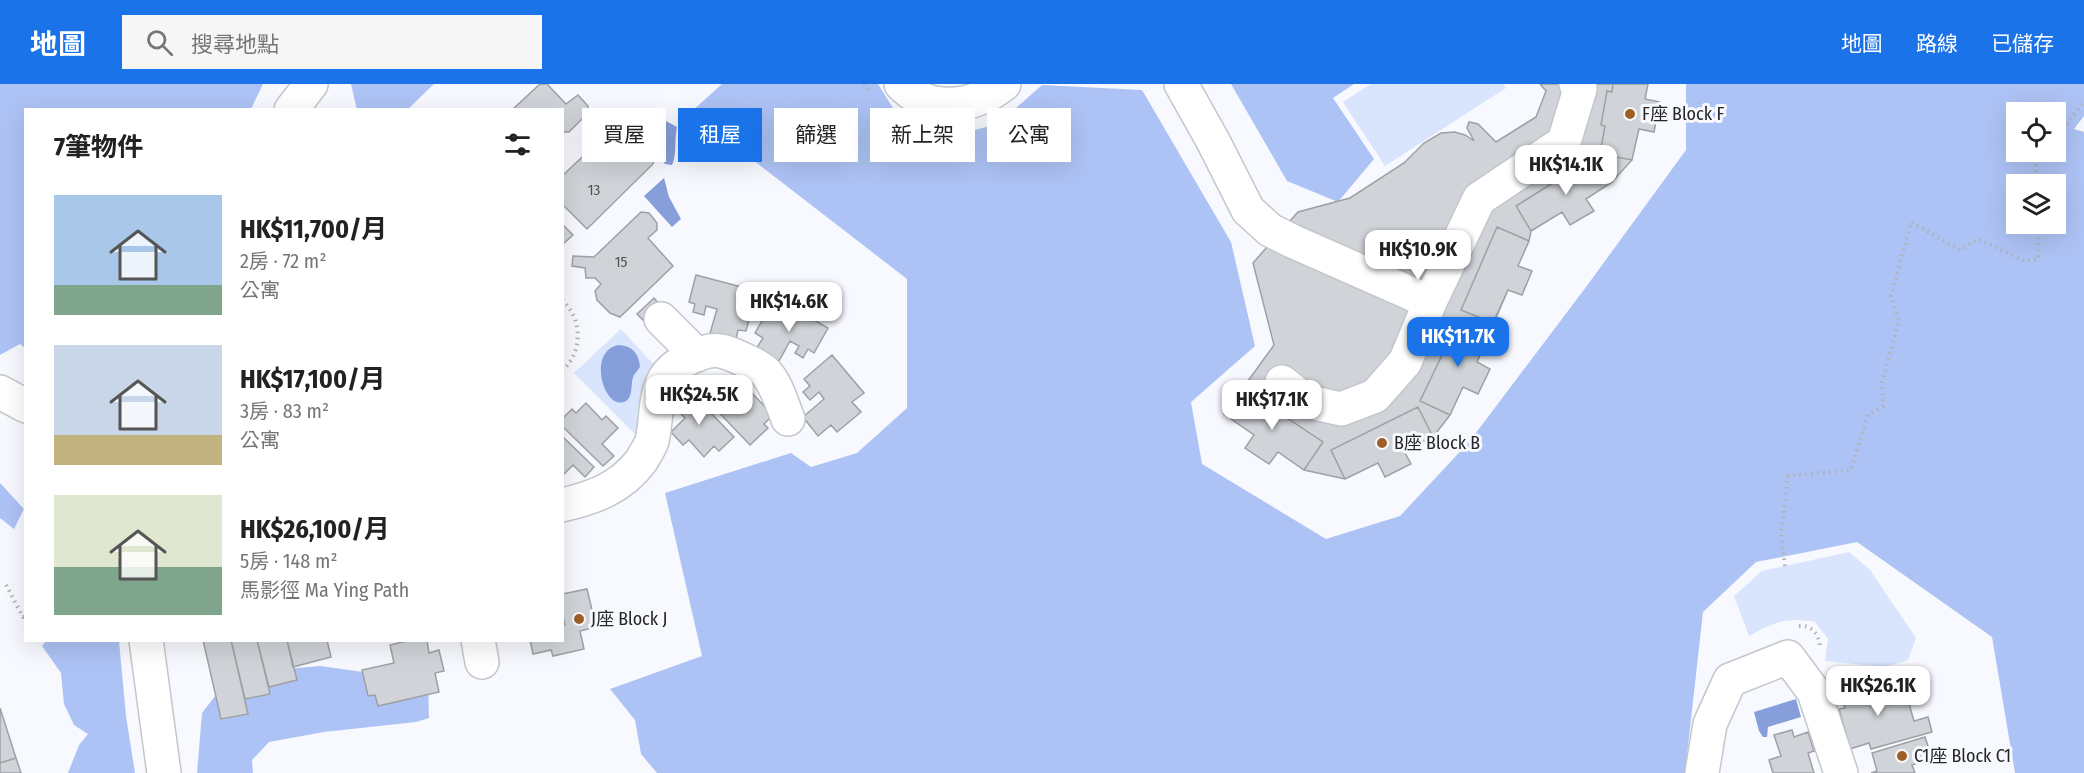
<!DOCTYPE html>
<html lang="zh-TW">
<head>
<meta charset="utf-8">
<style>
  :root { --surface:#fff; --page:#f6f6f6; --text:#222; --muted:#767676; --accent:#1a73e8 }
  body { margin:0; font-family:"Fira Sans Condensed","Noto Sans TC",sans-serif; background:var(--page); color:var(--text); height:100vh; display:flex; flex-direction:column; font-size:22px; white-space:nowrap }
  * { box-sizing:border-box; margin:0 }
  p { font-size:20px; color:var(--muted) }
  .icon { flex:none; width:33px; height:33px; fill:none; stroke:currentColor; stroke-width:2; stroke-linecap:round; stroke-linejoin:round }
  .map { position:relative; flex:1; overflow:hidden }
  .sheet { position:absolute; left:24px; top:24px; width:540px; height:534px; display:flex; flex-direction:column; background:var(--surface); border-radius:0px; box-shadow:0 6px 24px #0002 }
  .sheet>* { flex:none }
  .top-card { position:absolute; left:582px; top:24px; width:570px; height:54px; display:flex; gap:12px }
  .fabs { position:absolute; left:2006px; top:18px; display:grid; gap:12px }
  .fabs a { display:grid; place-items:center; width:60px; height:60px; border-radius:0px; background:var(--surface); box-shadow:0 6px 24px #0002; font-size:30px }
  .price { position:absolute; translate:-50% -51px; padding:0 14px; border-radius:12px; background:#fff; color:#222; font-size:20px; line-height:39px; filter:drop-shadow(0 2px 3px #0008) }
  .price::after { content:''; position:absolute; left:50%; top:36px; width:18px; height:14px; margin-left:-9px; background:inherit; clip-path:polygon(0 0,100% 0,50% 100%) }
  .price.selected { background:var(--accent); color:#fff }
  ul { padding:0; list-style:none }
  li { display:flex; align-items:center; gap:18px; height:150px; padding:0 30px }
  li span { display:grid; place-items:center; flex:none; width:168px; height:120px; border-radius:0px; color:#555 }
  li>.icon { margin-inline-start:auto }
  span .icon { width:72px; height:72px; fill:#fffc; stroke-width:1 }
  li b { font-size:26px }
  h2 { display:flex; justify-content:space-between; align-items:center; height:72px; padding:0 30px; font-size:26px }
  .chip { padding:0 21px; border-radius:0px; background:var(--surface); box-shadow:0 6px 24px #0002; font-size:21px; line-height:54px }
  .chip.selected { background:var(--accent); color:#fff }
  header { display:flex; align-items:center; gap:36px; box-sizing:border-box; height:84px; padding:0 30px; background:var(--accent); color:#fff }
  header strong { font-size:28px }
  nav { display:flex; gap:33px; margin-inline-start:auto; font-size:21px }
  .search { width:420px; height:54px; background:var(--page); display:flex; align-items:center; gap:15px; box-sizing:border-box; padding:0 21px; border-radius:0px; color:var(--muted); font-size:22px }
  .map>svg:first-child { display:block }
</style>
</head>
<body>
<header>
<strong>地圖</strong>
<div class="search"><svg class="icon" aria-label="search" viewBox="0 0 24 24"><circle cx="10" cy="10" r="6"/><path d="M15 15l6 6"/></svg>搜尋地點</div>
<nav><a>地圖</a><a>路線</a><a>已儲存</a></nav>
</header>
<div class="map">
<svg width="2084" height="689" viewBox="0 0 2084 689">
  <rect width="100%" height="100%" fill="#f7f9ff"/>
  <!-- green -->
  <path fill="#d9e4fd" d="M1371 0H1503L1506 4 1385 82 1343 18Z
    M621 245 656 283C638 309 637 321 637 352L574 289Z
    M1849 468 1870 486 1916 554 1908 576 1885 583 1825 577 1828 555 1815 538C1785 533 1775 538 1749 552L1734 512 1762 487Z"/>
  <!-- forest -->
  <path fill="#aec3f5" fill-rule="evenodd" d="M0 0H263L251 25 26 26 25 264 20 260 0 271Z
    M351 0H434L408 25 357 26Z
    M722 0H878L916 61 998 40 1042 1 1142 6 1231 158 1255 262 1191 318 1202 380 1326 455 1400 432 1469 358 1586 203 1686 66V0H2084V32L2074 45 2084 48V689H2015L1992 553 1857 458 1756 478 1703 528 1685 689H657L641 670 635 636 610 605 702 572 665 409 791 369 811 383 857 369 907 324V195L691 28ZM2016 28H2055V68H2016ZM2016 100H2055V140H2016Z
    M1231 0H1354L1333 14 1374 75 1338 118 1287 97Z
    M0 399 24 425 14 445 0 434Z
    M47 556 119 557 126 632 135 689H68L79 661 88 650 74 641 64 620 61 589 42 562Z
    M276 568 285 585 320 582 428 597 429 634 416 638 324 648 269 658 252 676 253 689H197L202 629 225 599Z"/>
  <!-- water -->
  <path fill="#869fdb" d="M658 31 664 32 666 37 677 43C674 55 677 72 672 81L665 80 661 75 662 61 649 46C649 39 650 35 658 31Z
    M664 94 669 113 681 135 672 143 644 112Z
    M619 261C633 262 639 270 640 283 638 286 636 288 634 291 630 298 634 312 626 317 604 329 586 266 619 261Z
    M1796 615 1801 633 1768 643 1767 653H1763L1759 647 1754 628Z"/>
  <!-- building -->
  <path fill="#d0d3d8" stroke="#9ea0a5" stroke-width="1.5" d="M540 0H547L566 20 578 11 588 22V29L569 48H562V26H512Z
    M1540 0H1648L1645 15 1660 18 1654 48 1639 45 1632 76 1612 98 1586 115 1594 127 1570 141 1562 128 1531 147 1529 157 1518 182 1532 187 1522 211 1508 206 1477 278 1490 285 1478 310 1463 303 1450 331 1433 353 1404 367 1411 380 1385 393 1378 379 1345 395 1304 386 1278 368 1269 380 1245 364 1254 351 1224 330 1274 261 1253 179 1298 128 1350 114 1404 79 1424 59 1441 49 1455 48 1465 51 1474 57 1467 44 1469 38 1478 40 1496 58 1536 33 1546 7Z
    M1613 0H1648L1645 15 1660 18 1654 48 1639 45 1632 76 1600 70 1605 42 1601 41 1607 7 1612 8Z
    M615 42 634 61 641 60 654 75 653 80 587 145 562 120V92Z
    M1596 72 1612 98 1586 115 1594 127 1570 141 1562 128 1531 147 1516 122Z
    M641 128 649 129 657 139V146L648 154 673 182 620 233 610 229 597 216 595 207 601 200 595 194H586L585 184 572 182 573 172 594 173Z
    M562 140 573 151 562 161Z
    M1497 143 1529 157 1518 182 1532 187 1522 211 1508 206 1493 239 1461 226Z
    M696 191 757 207 746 247 738 246 735 260 709 253 717 225 706 222 704 231 693 228 695 220 689 218Z
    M654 214 662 224 646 239 637 230Z
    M790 222 828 244 814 269 808 265 803 274 795 269 799 262 790 257 779 277 756 265 763 254 755 249 770 223 784 232Z
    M1460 234 1491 249 1477 278 1490 285 1478 310 1463 303 1450 331 1420 317Z
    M832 271 864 309 852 318 861 328 837 348 831 341 818 352 803 333 824 315 819 308 810 316 803 308 810 302 804 295Z
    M746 303 773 331 764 340 768 344 750 361 708 317 717 307 729 320Z
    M1242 304 1323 358 1304 386 1278 368 1269 380 1245 364 1254 351 1224 330Z
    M688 305 734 353 719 367 714 362 704 373 689 356 683 361 671 348 685 334 672 321Z
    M586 319 602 336 606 332 618 344 602 360 614 372 603 382 562 342V335L572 325 576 329Z
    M1418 323 1433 353 1404 367 1411 380 1385 393 1378 379 1345 395 1331 366Z
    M562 352 594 383 585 393 573 381 562 392Z
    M587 505 596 543 580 547 584 565 553 572 551 566 533 570 530 556H562V542L565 541 562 529V510Z
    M203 556H231L248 630 221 635Z
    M231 556H257L270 610 245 615Z
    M257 556H287L297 596 269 603Z
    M287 556H327L331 573 293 583Z
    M411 556H427L429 569 439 566 444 587 435 589 439 608 378 622 375 611 368 612 362 586 394 579 390 561Z
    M1879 594 1887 618 1907 613 1914 637 1928 633 1932 648 1871 665 1869 659 1850 665 1839 625 1845 624 1839 605Z
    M0 624 16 674 0 679Z
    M1792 646 1794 653 1808 648 1814 667 1808 669 1814 689H1773L1769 676 1781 672 1774 651Z
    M1925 653 1932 674 1912 681 1915 689H1871L1877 687 1872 669Z
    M16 674 21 689H0V679Z"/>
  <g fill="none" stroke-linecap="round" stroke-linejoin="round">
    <!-- minor casing -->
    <g stroke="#c3c6cb" stroke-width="36">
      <path id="minor" d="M901 0C929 30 974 24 1004 0
        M1181 0 1213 57 1248 126 1270 146 1292 157 1430 218
        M291 26 311 0
        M661 235 697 271
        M1282 298 1306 317 1341 325 1375 312 1405 278 1430 218 1479 115 1564 58 1580 5 1576 0
        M0 308 26 322
        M562 421C593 414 621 404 641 377 644 372 650 363 652 357 657 336 654 313 665 294 674 279 704 264 721 267 731 269 742 275 751 279 756 282 763 285 766 289 777 301 782 320 788 335
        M146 556 164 689
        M478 556 482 578
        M1702 689 1710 640 1730 596 1788 573 1814 608 1841 689"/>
    </g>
    <!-- path -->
    <path stroke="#afb1b5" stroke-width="4" stroke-dasharray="1.5 4.5" stroke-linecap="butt" d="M864 0 870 8
      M2055 54 2084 18
      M2036 100V77L2044 68
      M562 216C583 235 583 268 562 287
      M1785 482 1781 451 1788 392 1851 386 1868 331 1883 322 1882 298 1899 237 1891 212 1911 138 1960 166 1978 155 2025 177 2038 175 2037 140
      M6 501 23 533 26 532
      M1799 542C1812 541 1819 550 1820 563"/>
    <!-- minor -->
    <use href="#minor" stroke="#fff" stroke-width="33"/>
  </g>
  <!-- markers -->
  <g fill="#9e5e28" stroke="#f7f9ff" stroke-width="2">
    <circle cx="1630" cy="30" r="6"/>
    <circle cx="1382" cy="359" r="6"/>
    <circle cx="579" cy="535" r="6"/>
    <circle cx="1902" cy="672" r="6"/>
  </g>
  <g text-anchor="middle" stroke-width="6" stroke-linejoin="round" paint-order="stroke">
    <!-- number labels -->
    <g font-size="15" fill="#505154">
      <text x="594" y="111">13</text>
      <text x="621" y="183">15</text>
    </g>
    <!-- poi labels -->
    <g font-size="18" fill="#252628" stroke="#f7f9ff" text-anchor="start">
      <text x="1642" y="36">F座 Block F</text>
      <text x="1394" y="365">B座 Block B</text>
      <text x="591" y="541">J座 Block J</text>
      <text x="1914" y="678">C1座 Block C1</text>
    </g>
  </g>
</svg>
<div class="fabs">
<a><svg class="icon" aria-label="locate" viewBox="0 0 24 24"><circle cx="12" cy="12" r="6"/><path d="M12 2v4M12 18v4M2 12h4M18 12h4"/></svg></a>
<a><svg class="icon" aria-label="layers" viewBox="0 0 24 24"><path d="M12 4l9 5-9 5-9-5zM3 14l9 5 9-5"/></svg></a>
</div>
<b class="price" style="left:1566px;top:112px">HK$14.1K</b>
<b class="price" style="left:1418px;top:197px">HK$10.9K</b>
<b class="price" style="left:789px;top:249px">HK$14.6K</b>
<b class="price selected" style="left:1458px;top:284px">HK$11.7K</b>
<b class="price" style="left:699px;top:342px">HK$24.5K</b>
<b class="price" style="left:1272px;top:347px">HK$17.1K</b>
<b class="price" style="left:1878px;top:633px">HK$26.1K</b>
<div class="top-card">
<a class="chip">買屋</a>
<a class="chip selected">租屋</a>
<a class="chip">篩選</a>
<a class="chip">新上架</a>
<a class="chip">公寓</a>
</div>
<section class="sheet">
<h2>7筆物件<svg class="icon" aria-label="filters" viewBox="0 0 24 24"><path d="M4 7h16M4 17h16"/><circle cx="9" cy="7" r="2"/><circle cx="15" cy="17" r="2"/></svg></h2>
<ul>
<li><span style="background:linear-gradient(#a9c7e8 75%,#7fa58c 0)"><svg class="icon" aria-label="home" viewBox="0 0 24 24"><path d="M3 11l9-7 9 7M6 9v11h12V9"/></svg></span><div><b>HK$11,700/月</b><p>2房 · 72 m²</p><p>公寓</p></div></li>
<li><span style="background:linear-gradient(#c9d6e8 75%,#c2b280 0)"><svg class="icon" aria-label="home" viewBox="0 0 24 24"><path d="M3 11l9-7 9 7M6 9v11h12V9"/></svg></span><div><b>HK$17,100/月</b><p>3房 · 83 m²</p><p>公寓</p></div></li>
<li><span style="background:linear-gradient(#dfe7d0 60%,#7fa58c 0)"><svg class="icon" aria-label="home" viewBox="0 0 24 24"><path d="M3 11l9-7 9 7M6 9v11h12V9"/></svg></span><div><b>HK$26,100/月</b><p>5房 · 148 m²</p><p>馬影徑 Ma Ying Path</p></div></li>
</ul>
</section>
</div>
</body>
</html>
